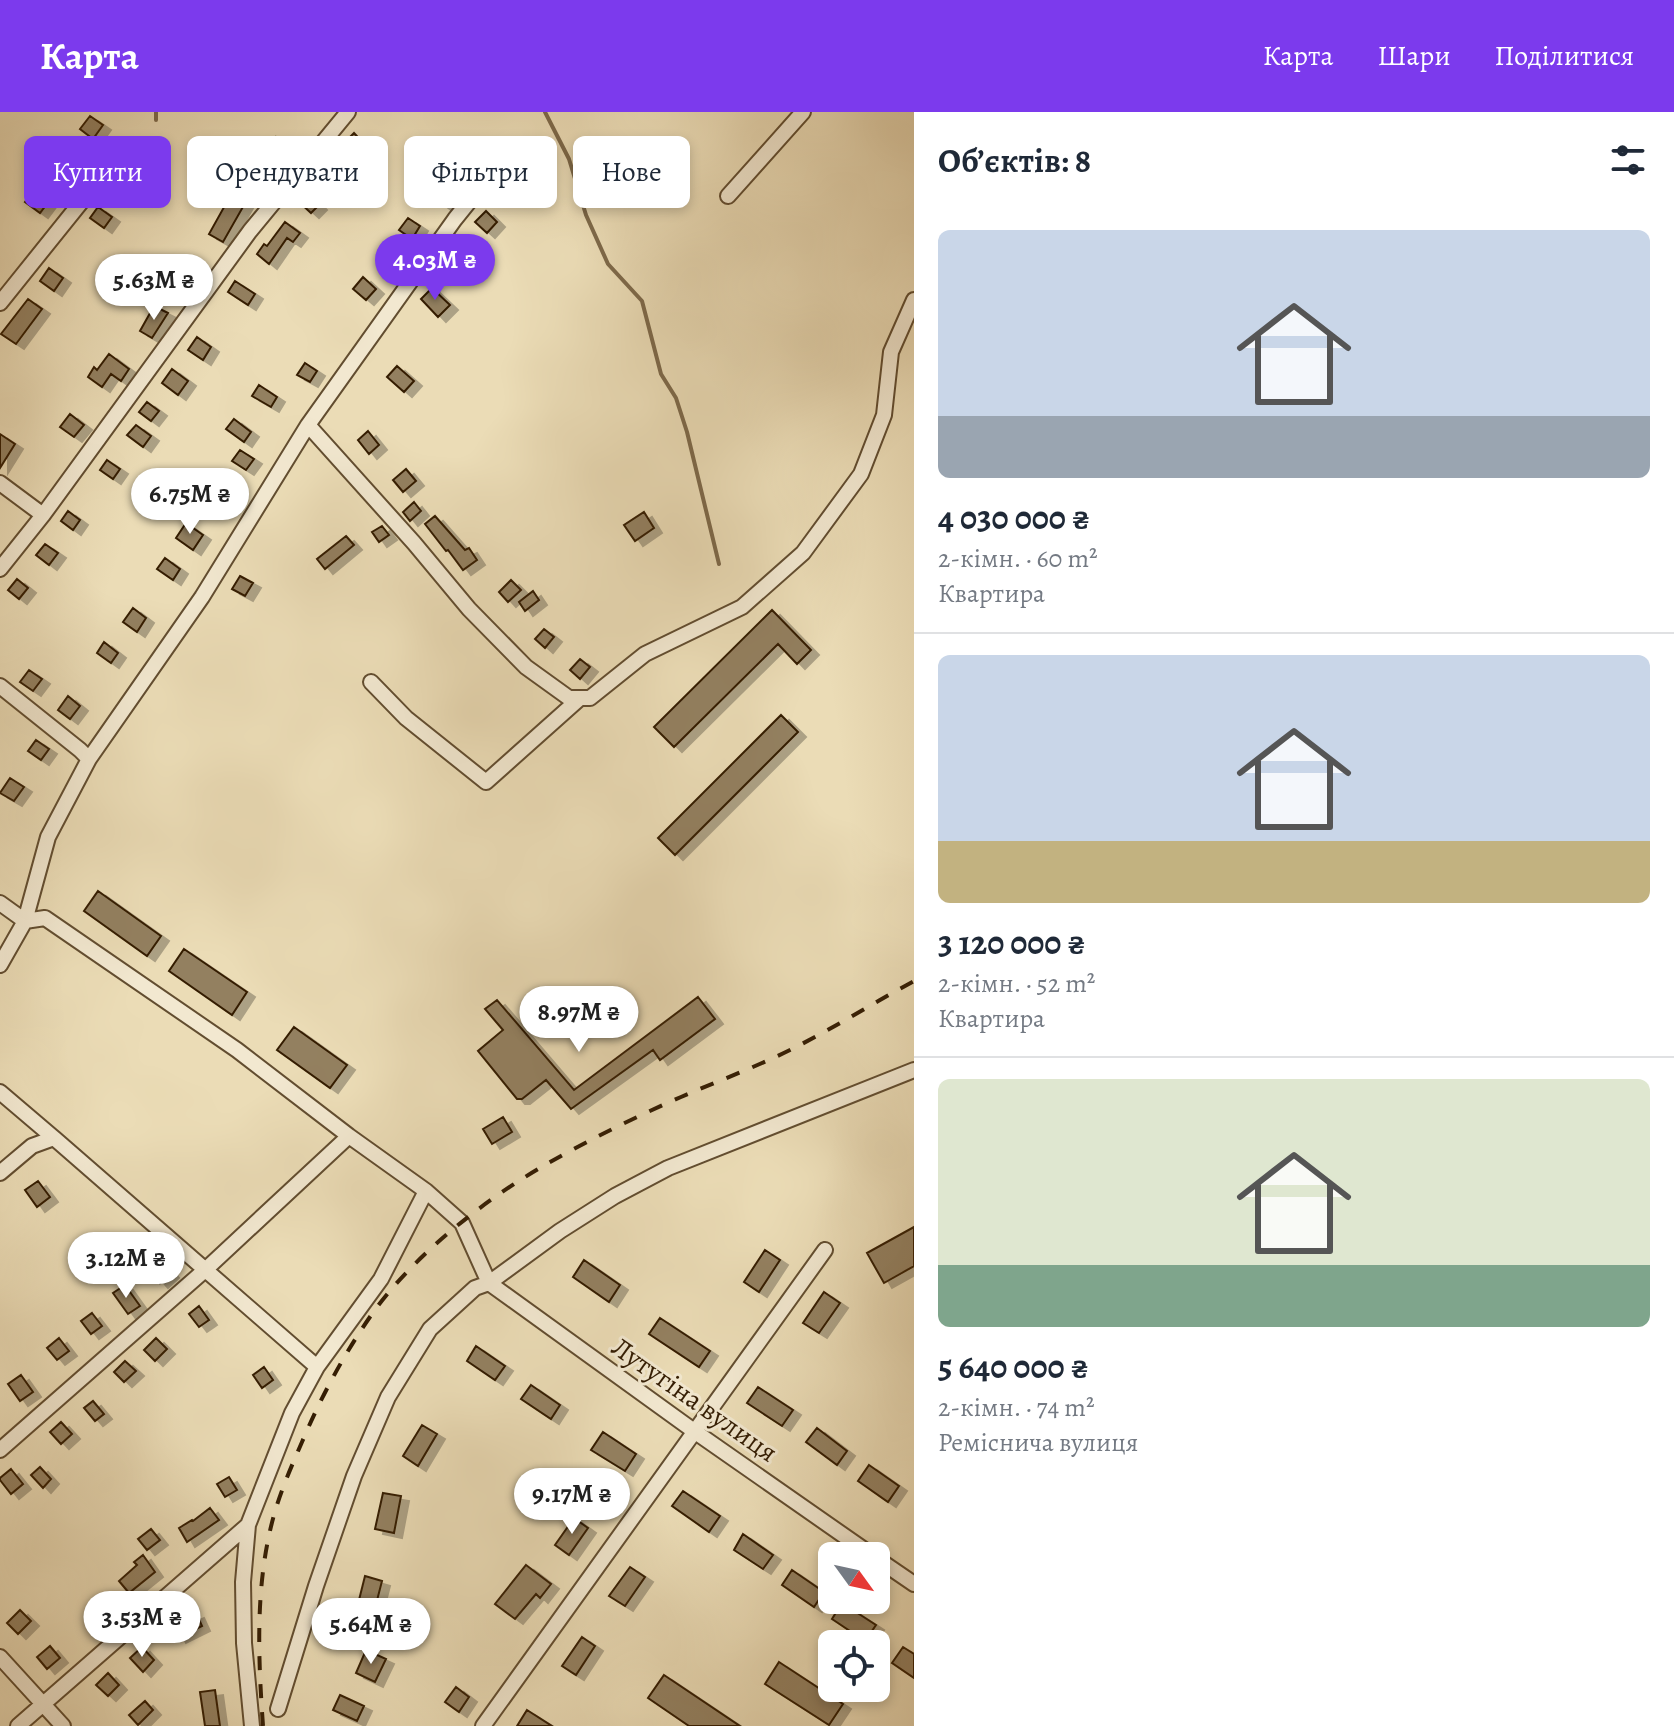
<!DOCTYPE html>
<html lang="uk">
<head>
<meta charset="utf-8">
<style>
  :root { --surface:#fff; --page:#f6f6f7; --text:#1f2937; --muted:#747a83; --line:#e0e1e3; --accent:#7c3aed }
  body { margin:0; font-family:Alegreya,serif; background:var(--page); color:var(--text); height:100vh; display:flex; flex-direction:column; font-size:30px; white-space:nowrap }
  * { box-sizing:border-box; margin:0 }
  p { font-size:26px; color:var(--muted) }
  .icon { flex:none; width:44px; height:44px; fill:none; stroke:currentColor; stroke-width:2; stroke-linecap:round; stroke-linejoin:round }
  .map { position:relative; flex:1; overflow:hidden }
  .drawer { display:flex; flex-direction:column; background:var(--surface); width:760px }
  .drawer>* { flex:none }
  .hud { position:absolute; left:24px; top:24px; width:760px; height:72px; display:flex; gap:16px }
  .needle { width:52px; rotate:123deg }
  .fabs { position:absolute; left:818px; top:1430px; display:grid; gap:16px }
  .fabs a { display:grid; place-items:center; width:72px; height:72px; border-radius:12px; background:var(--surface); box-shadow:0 4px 12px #0003; font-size:40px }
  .price { position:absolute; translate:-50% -68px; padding:0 18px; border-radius:28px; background:#fff; color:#222; font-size:26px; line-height:52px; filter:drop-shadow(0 2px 4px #0008) }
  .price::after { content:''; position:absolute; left:50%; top:48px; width:24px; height:18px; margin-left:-12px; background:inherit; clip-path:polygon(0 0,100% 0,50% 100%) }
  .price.selected { background:var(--accent); color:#fff }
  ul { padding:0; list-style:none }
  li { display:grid; align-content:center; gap:16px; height:424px; padding:0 24px }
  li+li { border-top:2px solid var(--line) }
  li span { display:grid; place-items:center; height:248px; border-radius:12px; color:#555 }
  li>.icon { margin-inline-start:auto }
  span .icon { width:144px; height:144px; fill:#fffc; stroke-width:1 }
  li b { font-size:34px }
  h2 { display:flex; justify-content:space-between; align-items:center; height:96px; padding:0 24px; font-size:34px }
  .pill { padding:0 28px; border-radius:12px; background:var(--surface); box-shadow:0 4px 12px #0003; font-size:28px; line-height:72px }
  .pill.selected { background:var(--accent); color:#fff }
  header { display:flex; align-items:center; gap:48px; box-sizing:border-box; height:112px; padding:0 40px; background:var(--accent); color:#fff }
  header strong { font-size:38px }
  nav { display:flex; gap:44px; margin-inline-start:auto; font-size:28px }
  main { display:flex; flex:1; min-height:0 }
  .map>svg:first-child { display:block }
</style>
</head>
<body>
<header>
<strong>Карта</strong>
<nav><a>Карта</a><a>Шари</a><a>Поділитися</a></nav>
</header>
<main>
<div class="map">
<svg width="914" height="1614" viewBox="0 0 914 1614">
  <defs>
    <filter id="shadow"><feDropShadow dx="8" dy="5" stdDeviation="0" flood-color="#0004"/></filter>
  </defs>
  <rect width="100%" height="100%" fill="#ebdcb6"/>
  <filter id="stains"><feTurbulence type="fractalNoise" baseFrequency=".0025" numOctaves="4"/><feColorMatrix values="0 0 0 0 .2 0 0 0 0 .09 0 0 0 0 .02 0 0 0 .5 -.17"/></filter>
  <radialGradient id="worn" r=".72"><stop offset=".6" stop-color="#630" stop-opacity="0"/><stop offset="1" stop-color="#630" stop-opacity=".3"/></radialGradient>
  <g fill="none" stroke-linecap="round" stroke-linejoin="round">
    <!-- stream -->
    <path stroke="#7d694a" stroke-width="4" d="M156 0V8
      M545 0 569 47 586 103 608 152 642 189 661 262 676 286 687 320 719 452"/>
  </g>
  <!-- building -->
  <path fill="#938060" stroke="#341d03" stroke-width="2" filter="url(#shadow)" d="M90 4 103 13 93 27 80 17Z
    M354 21 366 34 350 49 355 55 344 67 330 54 350 35 345 30Z
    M276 25 288 34 279 46 267 37Z
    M460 49 471 61 455 77 443 93 429 82 437 71Z
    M246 61 263 70 256 82 252 79 223 130 209 122 233 79 235 80Z
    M39 70 55 81 40 101 25 90Z
    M305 80 319 93 311 101 297 88Z
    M98 95 112 105 104 116 90 106Z
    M486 99 497 110 487 121 475 110Z
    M408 106 420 114 412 127 399 118Z
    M285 110 300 121 293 130 287 126 269 152 257 142 264 132 267 134Z
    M459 140 473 153 463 164 449 152Z
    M49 156 63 166 54 179 40 169Z
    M363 165 376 177 366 188 353 177Z
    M235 169 255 182 248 193 228 180Z
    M432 176 450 193 438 205 421 187Z
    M28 187 42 197 16 232 1 222Z
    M154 194 168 201 152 226 140 219Z
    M197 225 211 235 203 248 188 238Z
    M109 242 129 257 121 269 111 262 102 275 88 265 94 255 97 258Z
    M305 251 317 259 310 270 297 263Z
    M397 254 414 269 404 280 387 265Z
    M172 257 188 269 178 283 162 271Z
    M259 273 277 285 271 295 252 284Z
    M147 290 159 299 151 309 139 300Z
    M70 302 84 313 74 325 60 315Z
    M234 307 251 320 244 330 226 317Z
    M136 313 151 324 143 335 127 323Z
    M368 319 379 333 369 342 358 328Z
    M0 322 15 332 0 356Z
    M240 338 254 347 246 358 232 349Z
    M107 348 120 357 113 367 100 358Z
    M406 357 416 369 403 380 393 368Z
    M205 364 229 382 219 395 195 378Z
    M414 390 421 399 410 409 403 400Z
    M68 399 80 408 73 418 61 409Z
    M644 400 654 416 635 429 624 413Z
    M435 404 465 438 469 436 477 448 463 458 448 438 446 439 425 412Z
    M186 411 203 423 193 438 176 426Z
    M382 414 389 423 379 430 372 420Z
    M346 424 354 433 325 457 317 447Z
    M45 432 58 441 49 453 36 443Z
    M165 446 180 457 173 468 157 457Z
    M240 464 253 471 245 484 232 477Z
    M17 467 28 476 19 487 8 478Z
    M511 468 521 478 508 490 499 480Z
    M533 479 539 488 525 499 519 490Z
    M133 496 146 506 137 520 123 510Z
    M772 498 811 538 797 552 778 532 674 635 654 615Z
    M544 517 554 525 545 536 535 527Z
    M104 530 118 541 111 551 97 541Z
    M580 547 590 555 580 567 570 558Z
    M29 558 42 567 33 579 20 570Z
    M68 584 80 594 70 607 58 598Z
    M781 603 798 620 675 743 658 726Z
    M36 628 49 637 41 648 28 639Z
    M10 666 24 675 14 689 0 681Z
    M98 779 161 824 147 844 84 799Z
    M184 837 247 880 232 903 169 859Z
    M698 885 715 907 660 948 653 938 571 997 546 968 522 987H517L478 939 503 918 485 897 497 888 574 978Z
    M294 915 347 953 330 976 277 938Z
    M503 1005 512 1020 492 1032 483 1017Z
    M38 1069 50 1085 37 1095 25 1078Z
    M914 1115V1154L884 1171 867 1141Z
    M765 1138 780 1148 759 1180 744 1170Z
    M160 1148 171 1161 160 1171 149 1158Z
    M584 1148 620 1173 609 1190 573 1165Z
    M125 1173 140 1194 128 1202 113 1181Z
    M824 1180 840 1191 819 1221 803 1211Z
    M199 1194 209 1208 199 1215 189 1202Z
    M92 1201 102 1214 91 1222 81 1209Z
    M660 1206 710 1239 699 1255 649 1222Z
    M59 1226 69 1239 57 1248 47 1236Z
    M156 1226 167 1237 155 1249 144 1238Z
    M476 1234 505 1254 495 1268 467 1249Z
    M125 1249 136 1259 124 1270 114 1260Z
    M264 1255 273 1268 262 1276 253 1263Z
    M21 1263 33 1280 20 1289 8 1272Z
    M531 1273 560 1293 551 1307 521 1287Z
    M758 1275 793 1298 782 1314 747 1291Z
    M93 1289 104 1302 95 1309 84 1296Z
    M61 1310 72 1322 61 1332 50 1320Z
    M422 1313 437 1322 418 1354 403 1344Z
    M817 1316 847 1339 837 1353 806 1330Z
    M603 1320 636 1342 625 1359 591 1338Z
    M869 1353 899 1374 888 1390 858 1369Z
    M40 1355 51 1367 43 1376 31 1363Z
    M11 1357 23 1372 11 1382 0 1368V1366Z
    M229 1365 237 1378 225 1385 217 1372Z
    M683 1379 720 1404 709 1420 672 1394Z
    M383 1381 401 1384 394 1421 375 1417Z
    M210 1396 219 1408 187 1430 179 1416 192 1408 193 1409Z
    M574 1406 588 1416 569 1443 555 1433Z
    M151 1417 160 1428 147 1438 138 1427Z
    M743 1422 773 1443 763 1457 734 1438Z
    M143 1443 155 1460 129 1481 119 1469 137 1453 134 1450Z
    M526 1453 551 1472 540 1486 536 1482 515 1507 495 1492Z
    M630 1455 645 1465 625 1494 609 1484Z
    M792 1458 824 1480 814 1495 782 1473Z
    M365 1464 382 1469 373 1504 356 1500Z
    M101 1487 112 1500 99 1511 88 1497Z
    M842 1491 876 1513 865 1529 832 1507Z
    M20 1498 31 1509 18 1522 7 1511Z
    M196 1501 202 1514 178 1526 172 1512Z
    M582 1525 595 1534 576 1563 562 1554Z
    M50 1534 60 1546 47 1557 37 1545Z
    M142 1535 154 1548 143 1560 130 1546Z
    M903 1535 914 1542V1566L892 1551Z
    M366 1538 386 1547 375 1570 356 1561Z
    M779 1550 843 1592 829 1613 765 1572Z
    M108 1561 119 1573 108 1584 96 1573Z
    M664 1563 740 1614H689L648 1586Z
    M456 1575 469 1585 459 1600 445 1590Z
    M215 1578 220 1614H205L200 1580Z
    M340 1583 364 1594 357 1609 333 1598Z
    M145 1589 153 1598 138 1613 129 1603Z
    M527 1598 552 1614H517Z"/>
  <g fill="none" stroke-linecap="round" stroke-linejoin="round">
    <!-- street casing -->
    <g stroke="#624d30" stroke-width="18">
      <path id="street" d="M728 84 803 0
        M0 191 123 38
        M308 313 414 431 469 497 526 555 569 586H590L645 542 742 495 803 441 861 362 884 303 891 240 914 188
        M0 371 43 403
        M0 457 43 403 250 119 348 0
        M371 570 406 606 486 670 579 587
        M0 574 80 638 89 647 48 725 25 809 0 853
        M89 647 202 485 308 313 455 107 484 71
        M0 791 25 809 45 806 237 938 349 1024 426 1079 462 1111 489 1171 694 1319 873 1444
        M0 980 54 1026
        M0 1061 32 1034 54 1026 317 1255 292 1301 248 1413 243 1470 244 1531 252 1614
        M317 1255 381 1167 426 1079
        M0 1338 205 1158 349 1024
        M876 1446 914 1472
        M0 1545 63 1614
        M278 1597 316 1474 354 1364 388 1285 430 1217 475 1176 489 1171 560 1119 615 1084 668 1056 914 958
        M18 1614 248 1413
        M483 1614 825 1138"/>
    </g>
    <!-- street -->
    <use href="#street" stroke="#f2e8d0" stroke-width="14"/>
    <!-- rail -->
    <path stroke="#341d03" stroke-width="4" stroke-dasharray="14 14" stroke-linecap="butt" d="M263 1614C258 1544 255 1471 274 1403 281 1378 292 1353 302 1330 321 1285 344 1242 372 1202 413 1144 484 1088 545 1053 589 1028 635 1005 681 985 718 969 756 955 792 937 834 916 873 891 914 869"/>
  </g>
  <g text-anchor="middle" stroke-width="6" stroke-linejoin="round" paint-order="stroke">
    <!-- street labels -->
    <g font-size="28" fill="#341d03" stroke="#f2e8d0">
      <text transform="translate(695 1287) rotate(35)" y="10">Лутугіна вулиця</text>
    </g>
  </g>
  <rect width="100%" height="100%" filter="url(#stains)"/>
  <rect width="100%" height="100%" fill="url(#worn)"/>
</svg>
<div class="fabs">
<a><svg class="needle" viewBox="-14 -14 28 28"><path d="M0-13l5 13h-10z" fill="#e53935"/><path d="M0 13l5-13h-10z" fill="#747a83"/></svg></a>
<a><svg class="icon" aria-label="locate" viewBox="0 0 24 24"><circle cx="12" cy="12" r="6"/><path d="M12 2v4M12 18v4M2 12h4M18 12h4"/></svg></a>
</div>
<b class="price selected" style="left:435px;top:190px">4.03M ₴</b>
<b class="price" style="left:154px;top:210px">5.63M ₴</b>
<b class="price" style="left:190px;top:424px">6.75M ₴</b>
<b class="price" style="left:579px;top:942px">8.97M ₴</b>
<b class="price" style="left:126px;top:1188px">3.12M ₴</b>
<b class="price" style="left:572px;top:1424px">9.17M ₴</b>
<b class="price" style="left:142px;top:1547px">3.53M ₴</b>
<b class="price" style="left:371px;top:1554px">5.64M ₴</b>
<div class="hud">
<a class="pill selected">Купити</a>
<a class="pill">Орендувати</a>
<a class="pill">Фільтри</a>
<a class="pill">Нове</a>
</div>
</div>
<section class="drawer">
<h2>Об’єктів: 8<svg class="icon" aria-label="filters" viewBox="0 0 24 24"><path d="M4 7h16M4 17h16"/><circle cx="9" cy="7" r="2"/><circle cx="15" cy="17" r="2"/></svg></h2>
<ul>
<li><span style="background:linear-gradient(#c9d6e8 75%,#9aa5b1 0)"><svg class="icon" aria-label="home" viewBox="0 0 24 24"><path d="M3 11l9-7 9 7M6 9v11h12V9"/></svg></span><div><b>4 030 000 ₴</b><p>2-кімн. · 60 m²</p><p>Квартира</p></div></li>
<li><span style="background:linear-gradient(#c9d6e8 75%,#c2b280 0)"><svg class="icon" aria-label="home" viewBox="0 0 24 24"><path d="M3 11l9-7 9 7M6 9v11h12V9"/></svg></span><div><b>3 120 000 ₴</b><p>2-кімн. · 52 m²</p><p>Квартира</p></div></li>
<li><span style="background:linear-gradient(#dfe7d0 75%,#7fa58c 0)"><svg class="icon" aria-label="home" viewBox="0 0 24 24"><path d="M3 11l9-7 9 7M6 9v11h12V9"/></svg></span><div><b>5 640 000 ₴</b><p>2-кімн. · 74 m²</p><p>Реміснича вулиця</p></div></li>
</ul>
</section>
</main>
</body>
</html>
